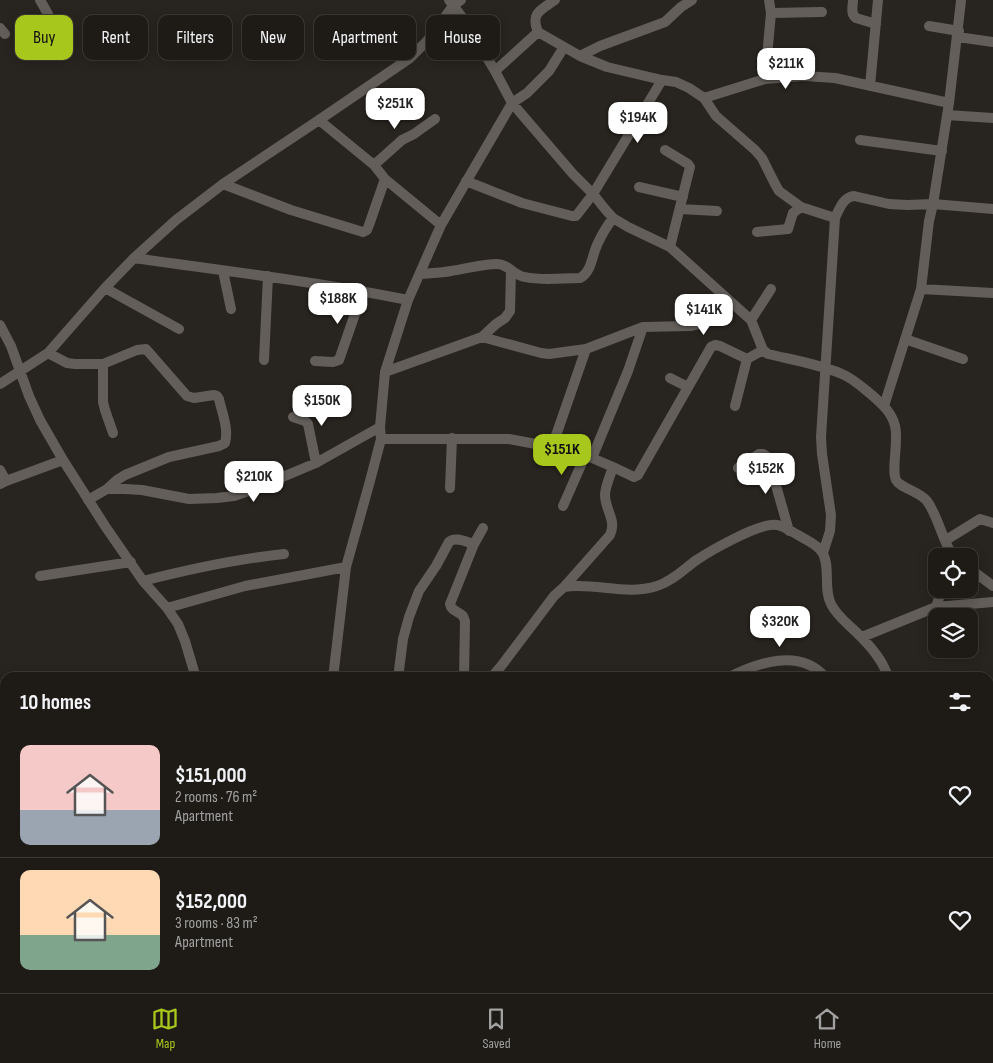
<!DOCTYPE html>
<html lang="en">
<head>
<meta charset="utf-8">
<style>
  :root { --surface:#1e1b17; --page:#2b2824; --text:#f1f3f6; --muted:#a1a1a1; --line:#3c3936; --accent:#a8c71c }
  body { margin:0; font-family:"Sofia Sans Condensed",sans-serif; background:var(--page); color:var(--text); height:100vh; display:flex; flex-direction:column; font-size:19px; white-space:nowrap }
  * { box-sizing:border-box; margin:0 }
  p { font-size:16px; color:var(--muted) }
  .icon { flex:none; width:28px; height:28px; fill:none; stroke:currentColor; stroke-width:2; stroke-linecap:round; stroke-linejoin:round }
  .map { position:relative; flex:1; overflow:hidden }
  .side { position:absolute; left:0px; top:672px; width:994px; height:321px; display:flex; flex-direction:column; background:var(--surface); border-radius:15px 15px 0 0; box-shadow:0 2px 12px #0003,0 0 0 1px var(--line) }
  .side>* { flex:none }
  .guide { position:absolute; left:15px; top:15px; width:500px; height:45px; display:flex; gap:10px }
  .fabs { position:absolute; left:928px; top:548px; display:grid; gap:10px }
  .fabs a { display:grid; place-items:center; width:50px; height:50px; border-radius:10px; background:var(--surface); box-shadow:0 2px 12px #0003,0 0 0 1px var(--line); font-size:25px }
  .price { position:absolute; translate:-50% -42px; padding:0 11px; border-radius:10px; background:#fff; color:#222; font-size:16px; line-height:32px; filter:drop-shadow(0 1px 2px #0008) }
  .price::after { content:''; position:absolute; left:50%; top:30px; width:15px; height:11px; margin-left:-8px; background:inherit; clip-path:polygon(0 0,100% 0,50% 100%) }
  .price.active { background:var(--accent); color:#111 }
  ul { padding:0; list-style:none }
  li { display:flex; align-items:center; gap:15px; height:125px; padding:0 20px }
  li+li { border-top:1px solid var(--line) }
  li span { display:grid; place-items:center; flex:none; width:140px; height:100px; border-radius:10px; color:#555 }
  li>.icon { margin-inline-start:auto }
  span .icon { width:60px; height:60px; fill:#fffc; stroke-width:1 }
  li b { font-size:21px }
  h2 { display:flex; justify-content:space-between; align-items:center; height:60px; padding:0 20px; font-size:21px }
  .pill { padding:0 18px; border-radius:10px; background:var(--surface); box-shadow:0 2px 12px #0003,0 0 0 1px var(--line); font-size:18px; line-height:45px }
  .pill.active { background:var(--accent); color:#111 }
  .dock { display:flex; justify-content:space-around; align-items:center; height:70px; border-top:1px solid var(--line); background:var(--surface); font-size:14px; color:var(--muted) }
  .dock a { display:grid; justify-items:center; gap:2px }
  .dock .active { color:var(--accent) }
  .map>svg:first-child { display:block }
</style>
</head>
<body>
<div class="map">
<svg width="993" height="993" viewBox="0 0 993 993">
  <rect width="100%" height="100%" fill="#28241f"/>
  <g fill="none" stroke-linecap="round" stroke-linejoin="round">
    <!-- street -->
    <path stroke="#635e59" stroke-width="10" d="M40 0 48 14
      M449 0 465 21 495 71 512 103 573 174 593 194 605 209 613 218 628 227 670 247 751 320 763 350 768 354C793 360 819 364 842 374 854 379 863 388 873 396 883 405 892 413 895 426 899 441 891 469 896 480 900 488 919 491 927 501 939 518 942 540 953 556
      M853 0C853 6 850 14 856 18L876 24
      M771 13 822 12
      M929 26 959 31
      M0 28 5 34
      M538 32 580 56 607 67 662 80 676 82 689 88 704 98 716 116 755 150 762 158 775 184 779 191 801 207 835 218 821 437 822 454 831 515 830 531 823 553
      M958 37 993 42
      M580 56 600 46 665 22 681 7 692 0
      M495 71 538 32C530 13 541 10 555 0
      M765 79 771 13 769 0
      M870 86 878 0
      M704 98 765 79 804 76 835 78 949 103
      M947 115 993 118
      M319 120 374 165 385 179 441 225
      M860 140 942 151
      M665 150 688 164 690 167 670 247
      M374 165 402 140 414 134 435 119
      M466 181 522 203 572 216H576L593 194 662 80
      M223 184 291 210 363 232 367 230 369 225 385 179
      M639 187 683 197
      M680 209 717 211
      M835 218C839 210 843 197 854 196L889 204 907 205 933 204 993 209
      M757 232 788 229 793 213 801 207
      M134 258C226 271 318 282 408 300
      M223 271 231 309
      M420 274C430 273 441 273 451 271 466 269 482 264 497 264 509 264 514 276 525 277 542 281 562 278 580 278 592 272 592 254 598 243 602 234 607 226 613 218
      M105 288 179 329
      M921 289 929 221 933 204 949 103 961 1
      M751 320 771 289
      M0 325 11 346 29 396 40 420 63 460 105 526 143 581 167 608 178 624 185 641 196 678
      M482 337 496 324 505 318 510 311 511 270
      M905 339 963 359
      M48 353 67 363 75 364H103L137 350 146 349 187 396 194 398 214 395 217 396 219 399C222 413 229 429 225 443L219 446 169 457 125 475 117 480 107 489 88 500
      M264 360 268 276
      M315 361 333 362 339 360 363 291
      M103 364V402L105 410 113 433
      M385 372 482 337 541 353 549 354 586 349 643 327 690 326 699 324 708 319 727 300
      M670 378 688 387
      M0 384 48 353 105 288 134 258 176 220 223 184 319 120 410 58 427 41 453 6 461 0
      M735 406 747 359 763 350
      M884 406 921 289 993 293
      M293 417 305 421 308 424 316 463
      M381 439H509L552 447 592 458 613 467C610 476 605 487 605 495 605 510 617 520 610 535L564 587 554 596 502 665 491 678
      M552 447 586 349
      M592 458 628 371 643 327
      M613 467 634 477 638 475 711 347 715 345 720 346 747 359
      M738 468 759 454H763L766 456 769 461 789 531
      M0 470 6 481
      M0 484 6 481 63 460
      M450 488 452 438
      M107 489H125L142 490 189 499 217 498 234 496 254 489 316 463 380 427
      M563 506 585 456
      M946 540 980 519 993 523
      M969 568 993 586
      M40 576 131 562
      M143 581C190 569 236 559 284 554
      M564 587C595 582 625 596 657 586 672 581 683 570 695 561 710 551 760 522 777 525 784 526 792 532 798 535 806 540 817 544 822 552 831 565 823 589 831 604 837 617 851 626 861 637 868 644 875 652 880 660 884 666 886 672 889 678
      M936 607 993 602
      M167 608 245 586 346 567
      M862 637 936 607 942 589
      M333 678 346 567 370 481 381 439 380 427 385 372 408 300 441 225 512 103 527 93 549 71 564 47
      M398 678 403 639 409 617 419 591 436 566 449 542C455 536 466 542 474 544
      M464 678 465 621 463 616C458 611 451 611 450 604L474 544 483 528
      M727 678C757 663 800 647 826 678
      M0 728 5 739
      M1 780 5 791
      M0 838 5 835
      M989 852 993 853
      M989 921 993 922
      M0 938 5 935
      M0 980 5 985
      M989 985H993
      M255 989V993
      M511 989 512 993
      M639 989 641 993
      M116 993 118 989
      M671 993 672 989
      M842 993V989
      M933 993 934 989"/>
    <!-- primary -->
    <path stroke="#a8565b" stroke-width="16" d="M989 730 993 734"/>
  </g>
</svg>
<div class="fabs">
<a><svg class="icon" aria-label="locate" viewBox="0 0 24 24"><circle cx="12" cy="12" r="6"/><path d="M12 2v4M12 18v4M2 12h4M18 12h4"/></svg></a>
<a><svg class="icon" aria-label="layers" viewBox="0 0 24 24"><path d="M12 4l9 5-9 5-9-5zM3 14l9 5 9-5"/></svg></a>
</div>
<b class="price" style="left:786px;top:90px">$211K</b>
<b class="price" style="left:395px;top:130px">$251K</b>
<b class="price" style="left:638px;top:144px">$194K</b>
<b class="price" style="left:338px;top:325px">$188K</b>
<b class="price" style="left:704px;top:336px">$141K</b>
<b class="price" style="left:322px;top:427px">$150K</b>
<b class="price active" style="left:562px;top:476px">$151K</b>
<b class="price" style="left:766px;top:495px">$152K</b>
<b class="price" style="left:254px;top:503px">$210K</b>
<b class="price" style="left:780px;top:648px">$320K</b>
<div class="guide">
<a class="pill active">Buy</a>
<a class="pill">Rent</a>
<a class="pill">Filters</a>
<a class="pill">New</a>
<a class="pill">Apartment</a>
<a class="pill">House</a>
</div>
<section class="side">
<h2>10 homes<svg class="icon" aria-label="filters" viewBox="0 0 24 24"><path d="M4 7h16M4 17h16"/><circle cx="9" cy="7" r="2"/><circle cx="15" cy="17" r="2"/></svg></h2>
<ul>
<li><span style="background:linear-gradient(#f6c9c9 65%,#9aa5b1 0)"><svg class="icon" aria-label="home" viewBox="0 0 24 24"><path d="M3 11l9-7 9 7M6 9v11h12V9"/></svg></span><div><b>$151,000</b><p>2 rooms · 76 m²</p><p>Apartment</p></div><svg class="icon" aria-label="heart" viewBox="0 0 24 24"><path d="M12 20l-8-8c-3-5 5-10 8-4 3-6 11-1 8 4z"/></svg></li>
<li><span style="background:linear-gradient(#ffd9b3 65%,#7fa58c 0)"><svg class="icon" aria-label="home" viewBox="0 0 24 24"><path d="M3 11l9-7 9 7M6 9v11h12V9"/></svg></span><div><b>$152,000</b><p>3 rooms · 83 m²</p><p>Apartment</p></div><svg class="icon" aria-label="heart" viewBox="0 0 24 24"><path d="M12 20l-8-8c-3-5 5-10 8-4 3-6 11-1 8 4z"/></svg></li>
</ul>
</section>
</div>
<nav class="dock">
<a class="active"><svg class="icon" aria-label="map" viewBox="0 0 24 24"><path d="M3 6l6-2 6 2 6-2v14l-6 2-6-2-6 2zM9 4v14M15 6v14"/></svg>Map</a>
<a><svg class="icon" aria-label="saved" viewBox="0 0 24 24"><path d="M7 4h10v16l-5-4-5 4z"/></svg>Saved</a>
<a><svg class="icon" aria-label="home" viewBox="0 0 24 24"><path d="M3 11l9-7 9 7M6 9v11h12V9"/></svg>Home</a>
</nav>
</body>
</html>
